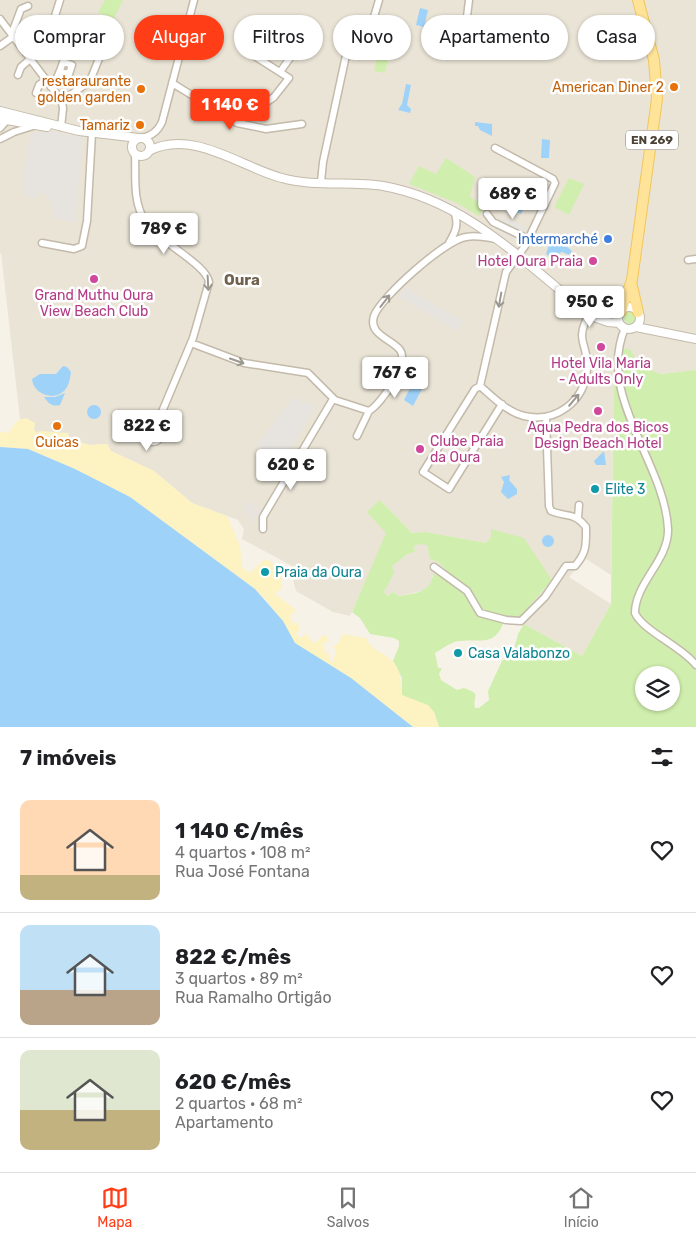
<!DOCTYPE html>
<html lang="pt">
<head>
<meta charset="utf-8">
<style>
  :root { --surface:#fff; --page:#f6f6f6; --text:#202124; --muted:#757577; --line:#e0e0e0; --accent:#ff3d16 }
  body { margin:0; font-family:Rubik,sans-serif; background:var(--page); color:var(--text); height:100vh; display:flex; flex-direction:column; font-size:19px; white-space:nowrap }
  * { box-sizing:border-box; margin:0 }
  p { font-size:16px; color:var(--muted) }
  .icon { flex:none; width:28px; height:28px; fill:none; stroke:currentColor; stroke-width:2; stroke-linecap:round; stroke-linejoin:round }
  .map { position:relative; height:727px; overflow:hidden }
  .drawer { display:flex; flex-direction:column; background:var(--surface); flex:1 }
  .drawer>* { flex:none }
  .banner { position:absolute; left:15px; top:15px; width:666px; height:45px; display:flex; gap:10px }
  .buttons { position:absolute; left:635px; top:666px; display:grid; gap:10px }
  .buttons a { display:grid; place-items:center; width:45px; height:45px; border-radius:50%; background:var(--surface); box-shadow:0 1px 4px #0004; font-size:25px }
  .price { position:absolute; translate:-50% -42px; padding:0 11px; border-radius:5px; background:#fff; color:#222; font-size:16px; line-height:32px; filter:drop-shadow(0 1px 2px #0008) }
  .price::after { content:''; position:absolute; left:50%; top:30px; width:15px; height:11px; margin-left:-8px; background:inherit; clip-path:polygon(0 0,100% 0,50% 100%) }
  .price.on { background:var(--accent); color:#fff }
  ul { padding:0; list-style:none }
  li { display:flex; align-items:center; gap:15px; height:125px; padding:0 20px }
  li+li { border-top:1px solid var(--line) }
  li span { display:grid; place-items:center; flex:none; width:140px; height:100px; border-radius:10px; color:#555 }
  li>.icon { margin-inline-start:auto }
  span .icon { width:60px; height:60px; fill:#fffc; stroke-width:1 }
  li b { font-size:21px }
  h2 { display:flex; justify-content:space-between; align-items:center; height:60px; padding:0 20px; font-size:21px }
  .chip { padding:0 18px; border-radius:22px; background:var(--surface); box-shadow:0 1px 4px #0004; font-size:18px; line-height:45px }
  .chip.on { background:var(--accent); color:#fff }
  .dock { display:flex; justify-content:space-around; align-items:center; height:70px; border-top:1px solid var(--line); background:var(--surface); font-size:14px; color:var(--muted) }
  .dock a { display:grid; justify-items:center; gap:2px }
  .dock .on { color:var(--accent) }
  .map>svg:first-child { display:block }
</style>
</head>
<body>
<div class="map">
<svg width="696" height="727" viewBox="0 0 696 727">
  <rect width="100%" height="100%" fill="#f6f2e8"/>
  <!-- residential -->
  <path fill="#eae4d6" d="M0 0H696V370L661 374 638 366 631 354 614 365 611 575 586 559 569 577 611 604 582 656 524 624 519 618 552 580 491 529V537L486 543 426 532 412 533 380 500 387 533 350 616 333 612 296 591 291 572 294 567 242 539 244 529 238 520 192 503 154 471 111 451 107 444 89 445 69 438 68 434 36 433 34 429 35 423 26 419H20L1 253 0 254Z
    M418 544H427L430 559 438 562 452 576 451 580 432 575V584L426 590 400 596 392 592 388 596 384 592 392 575 391 566 406 555 415 551 413 548Z"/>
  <!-- industrial -->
  <path fill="#e8e3dd" d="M249 501 262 509 253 523 243 511Z"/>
  <!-- green -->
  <path fill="#d0eead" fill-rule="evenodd" d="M105 0H123L113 20 98 12Z
    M381 42 391 45 385 73 374 71Z
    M446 158 475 177 470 197 485 206 479 216 457 203 409 184 419 166 436 174Z
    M569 178 584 184 569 215 554 207Z
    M624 318a6 6 0 1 1 12 0a6 6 0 1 1-12 0Z
    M618 347 631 350 639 366 661 374 696 370V727H439L434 712 402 695V678L393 661 399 646V641L394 638 370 634 360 618 352 612 386 533 367 512 380 500 412 533 426 532 486 543 491 537V529L524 538 552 580 519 618 506 616C496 647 485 639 460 641 452 641 442 649 435 653L438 668H442L439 674 441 680 457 690 464 688C483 695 472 695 475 708H479L489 700 488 691 502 661 513 653 518 634 524 624 582 656 611 604 614 365ZM418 544 427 545 430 559 438 562 452 576V579L433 574C431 593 415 593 400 596L392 592 388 596 384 592 394 573 392 566 406 555 416 551 413 548ZM644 675H671V702H644Z"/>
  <!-- sand -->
  <path fill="#fdf2c1" d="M26 418 35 423 34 429 36 433 39 431 68 433 69 438 89 445 107 444 111 451 154 471 192 503 227 516 240 546 242 567 250 573 265 559 271 562 282 575V588L275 594 296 610 290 616 292 622 298 624 300 629 296 634 300 638 307 634 312 642H317L323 635 327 636V642L322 644 325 648 323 652H328L330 661 333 662 336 650 333 647 338 643 343 634 366 638C370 651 388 653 395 664 403 675 399 685 402 695L428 705 434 712 439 727H413L351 678 295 643 268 602 255 589 130 497 75 469 28 449 0 447V429V432L8 433 17 421Z"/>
  <!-- parking -->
  <path fill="#e7e4e0" d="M51 131 83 137 75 222 52 218 54 211 49 197 41 192 35 199 23 194 22 182 31 133Z
    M500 216 526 227 524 232 498 221Z
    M490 223 522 238 520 242 497 232 498 229 489 226Z
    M405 287 463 321 457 331 399 297Z
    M293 398 315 406 280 468 257 445Z"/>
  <!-- water -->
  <path fill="#9fd2f9" d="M420 8 428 10 424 27 416 25Z
    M526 21 543 22 542 31 525 30Z
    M406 84 411 85 407 105 411 109 410 113 398 110 402 104Z
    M475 122 492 124V136L480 130 478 126H475Z
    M542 139 550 140 549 158H541Z
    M517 198 527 202 521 214 515 211 517 205 514 203Z
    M558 243 564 244 572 251 569 255 562 252 551 258 546 254 549 245Z
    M63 366 67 367 71 372C70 379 69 386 64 391 52 402 33 393 32 379L40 374H56Z
    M411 370 423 377 420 383 424 385 413 406 404 400 411 386 404 382Z
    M65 393 60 405C52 407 49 404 44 397H55Z
    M87 412a7 7 0 1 1 14 0a7 7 0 1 1-14 0Z
    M0 447 28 449 75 469 130 497 255 589 283 621 295 643 351 678 413 727H0Z
    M604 451 606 465H596L594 461Z
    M510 475 509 480 517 489V494L508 499 501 492 504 482 501 477Z
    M542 541a6 6 0 1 1 12 0a6 6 0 1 1-12 0Z"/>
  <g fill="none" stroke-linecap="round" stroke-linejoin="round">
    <!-- minor casing -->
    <g stroke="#c3baaa" stroke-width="9">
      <path id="minor" d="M0 19 62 101 63 109 61 127
        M371 27 379 0
        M12 33 21 9 28 6
        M0 46 14 36
        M463 50 469 0
        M280 72 297 48
        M18 75 21 67 37 53 42 37 55 16 60 0
        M172 83 237 123 266 129 302 124
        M51 87C57 79 60 72 63 62L72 65 69 74 60 72
        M36 93 39 85 46 80
        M62 101 90 81 102 51
        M237 123 274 97 289 78 250 53
        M0 128 9 118
        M142 138C152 136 158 131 162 122L194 0
        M0 139 14 132 33 126
        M495 148 553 179 555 183 525 246 506 272 480 386C493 397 507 412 524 416 556 423 584 402 587 370 590 345 573 342 589 315
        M135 154C136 176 132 203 146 222 159 242 206 264 209 282L193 338 156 426
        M321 182 323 162 348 46
        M487 214 493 222 528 239
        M42 243 74 249 82 246 87 221 92 133
        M449 243C456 231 459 224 454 211
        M688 260 696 259
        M625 328C596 396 665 463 668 529 669 560 635 583 635 613 643 631 681 646 696 665
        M191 343 244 363 308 373 335 400 369 411C381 404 410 363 400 350 392 339 368 335 374 316 381 297 445 240 466 237 476 235 486 237 496 239
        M480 386 475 389 423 472 449 489 502 404
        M145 434a8 8 0 1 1 16 0a8 8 0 1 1-16 0Z
        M357 436 369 411
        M578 518 579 505
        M263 529V517L333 399
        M434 567 467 591 480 613 506 620 521 621 545 597 566 566H575C587 552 586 545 586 527 573 511 567 518 551 511L549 506 546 418"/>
    </g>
    <!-- tertiary casing -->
    <g stroke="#c3baaa" stroke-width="10">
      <path id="tertiary" d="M0 111 79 131 138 138
        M0 119 47 127
        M132 147a9 9 0 1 1 18 0a9 9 0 1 1-18 0Z
        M149 151C193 128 242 168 282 178 313 187 351 181 383 186 464 200 523 261 584 310L595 314 620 313
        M618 318a11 11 0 1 1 22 0a11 11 0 1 1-22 0Z
        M591 316 608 322 619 323
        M636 327 696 339"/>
    </g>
    <!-- primary casing -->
    <g stroke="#f1c65b" stroke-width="12">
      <path id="primary" d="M632 286 638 312
        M621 311 632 280 657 99 654 60 638 0"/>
    </g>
    <!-- minor -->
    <use href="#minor" stroke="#fff" stroke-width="6"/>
    <!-- tertiary -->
    <use href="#tertiary" stroke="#fff" stroke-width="8"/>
    <!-- primary -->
    <use href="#primary" stroke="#ffe398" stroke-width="10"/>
  </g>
  <!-- one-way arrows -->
  <defs><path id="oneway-shaft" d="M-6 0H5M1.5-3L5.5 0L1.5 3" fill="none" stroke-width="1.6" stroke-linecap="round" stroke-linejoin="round" transform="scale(1.25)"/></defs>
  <g stroke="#9c9890">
    <use href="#oneway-shaft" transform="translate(208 283) rotate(87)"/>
    <use href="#oneway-shaft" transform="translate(500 300) rotate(100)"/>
    <use href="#oneway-shaft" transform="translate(385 301) rotate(-52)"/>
    <use href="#oneway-shaft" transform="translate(237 361) rotate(19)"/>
    <use href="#oneway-shaft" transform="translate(574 400) rotate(-50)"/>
  </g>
  <!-- markers -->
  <g fill="#e8710a" stroke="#fff" stroke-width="2">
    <circle cx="674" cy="87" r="5"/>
    <circle cx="141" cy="89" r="5"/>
    <circle cx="140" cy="125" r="5"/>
    <circle cx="57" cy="426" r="5"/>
  </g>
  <circle fill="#3f7fe0" stroke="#fff" stroke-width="2" cx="608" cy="239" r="5"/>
  <g fill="#d1479c" stroke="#fff" stroke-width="2">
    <circle cx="593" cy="261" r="5"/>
    <circle cx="94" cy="279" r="5"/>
    <circle cx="601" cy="347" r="5"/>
    <circle cx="598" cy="411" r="5"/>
    <circle cx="420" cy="449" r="5"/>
  </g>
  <g fill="#0f9aa8" stroke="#fff" stroke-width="2">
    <circle cx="595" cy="489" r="5"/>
    <circle cx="265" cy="572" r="5"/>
    <circle cx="458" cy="653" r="5"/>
  </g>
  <g text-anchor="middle" stroke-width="5" stroke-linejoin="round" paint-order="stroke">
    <!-- shield labels -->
    <rect fill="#fff" stroke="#817b72" stroke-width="1" x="626" y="130.5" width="52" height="19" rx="4"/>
    <g font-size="12" font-weight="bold" fill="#4b4336">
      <text x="652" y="144">EN 269</text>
    </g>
    <!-- food labels -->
    <g font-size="14" fill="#c56008" stroke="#fff" text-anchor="end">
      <text x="131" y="86">restaraurante<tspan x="131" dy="16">golden garden</tspan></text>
      <text x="664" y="92">American Diner 2</text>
      <text x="130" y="130">Tamariz</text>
      <text x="57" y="447" text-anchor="middle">Cuicas</text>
    </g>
    <!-- shop labels -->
    <g font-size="14" fill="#366cbe" stroke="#fff" text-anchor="end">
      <text x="598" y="244">Intermarché</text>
    </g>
    <!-- hotel labels -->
    <g font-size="14" fill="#b23c85" stroke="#fff">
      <text x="583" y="266" text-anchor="end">Hotel Oura Praia</text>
      <text x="94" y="300">Grand Muthu Oura<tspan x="94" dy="16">View Beach Club</tspan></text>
      <text x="601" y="368">Hotel Vila Maria<tspan x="601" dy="16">- Adults Only</tspan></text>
      <text x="598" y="432">Aqua Pedra dos Bicos<tspan x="598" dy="16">Design Beach Hotel</tspan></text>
      <text x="430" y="446" text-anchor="start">Clube Praia<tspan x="430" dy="16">da Oura</tspan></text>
    </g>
    <!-- culture labels -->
    <g font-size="14" fill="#0d838f" stroke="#fff" text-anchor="start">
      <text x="605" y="494">Elite 3</text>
      <text x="275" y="577">Praia da Oura</text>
      <text x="468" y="658">Casa Valabonzo</text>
    </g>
    <!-- neighbourhood labels -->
    <g font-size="15" font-weight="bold" fill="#6f614c" stroke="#fff">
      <text x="242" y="285">Oura</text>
    </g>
  </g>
</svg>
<div class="buttons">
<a><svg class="icon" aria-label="layers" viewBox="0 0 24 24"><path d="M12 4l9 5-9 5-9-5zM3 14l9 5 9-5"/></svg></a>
</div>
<b class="price on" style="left:230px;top:131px">1 140 €</b>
<b class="price" style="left:513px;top:220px">689 €</b>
<b class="price" style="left:164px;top:255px">789 €</b>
<b class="price" style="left:590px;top:328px">950 €</b>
<b class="price" style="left:395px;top:399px">767 €</b>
<b class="price" style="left:147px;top:452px">822 €</b>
<b class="price" style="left:291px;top:491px">620 €</b>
<div class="banner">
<a class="chip">Comprar</a>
<a class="chip on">Alugar</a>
<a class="chip">Filtros</a>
<a class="chip">Novo</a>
<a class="chip">Apartamento</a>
<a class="chip">Casa</a>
</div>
</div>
<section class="drawer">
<h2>7 imóveis<svg class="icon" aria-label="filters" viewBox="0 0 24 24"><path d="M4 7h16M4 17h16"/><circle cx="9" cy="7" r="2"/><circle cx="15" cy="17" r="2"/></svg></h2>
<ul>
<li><span style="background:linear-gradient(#ffd9b3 75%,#c2b280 0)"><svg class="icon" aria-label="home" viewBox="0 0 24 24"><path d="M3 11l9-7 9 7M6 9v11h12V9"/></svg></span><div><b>1 140 €/mês</b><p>4 quartos · 108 m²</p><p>Rua José Fontana</p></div><svg class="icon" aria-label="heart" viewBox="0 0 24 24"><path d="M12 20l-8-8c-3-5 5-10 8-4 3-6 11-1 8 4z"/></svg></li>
<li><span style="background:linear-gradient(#bfe0f5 65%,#b9a48a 0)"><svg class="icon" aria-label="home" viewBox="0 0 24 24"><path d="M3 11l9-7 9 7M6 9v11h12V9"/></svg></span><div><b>822 €/mês</b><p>3 quartos · 89 m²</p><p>Rua Ramalho Ortigão</p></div><svg class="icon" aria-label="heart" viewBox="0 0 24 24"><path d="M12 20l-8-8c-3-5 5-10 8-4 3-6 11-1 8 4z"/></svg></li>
<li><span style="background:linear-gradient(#dfe7d0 60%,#c2b280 0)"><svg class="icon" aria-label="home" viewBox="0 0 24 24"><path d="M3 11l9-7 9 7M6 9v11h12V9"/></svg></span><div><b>620 €/mês</b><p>2 quartos · 68 m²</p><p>Apartamento</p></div><svg class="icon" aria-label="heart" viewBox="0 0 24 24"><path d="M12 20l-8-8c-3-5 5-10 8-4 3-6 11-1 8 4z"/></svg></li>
</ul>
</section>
<nav class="dock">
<a class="on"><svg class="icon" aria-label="map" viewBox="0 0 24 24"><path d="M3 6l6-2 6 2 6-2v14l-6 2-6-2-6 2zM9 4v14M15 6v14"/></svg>Mapa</a>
<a><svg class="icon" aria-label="saved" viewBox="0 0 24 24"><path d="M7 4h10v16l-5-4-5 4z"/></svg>Salvos</a>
<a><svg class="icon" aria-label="home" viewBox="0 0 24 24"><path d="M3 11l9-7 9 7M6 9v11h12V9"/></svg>Início</a>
</nav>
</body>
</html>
